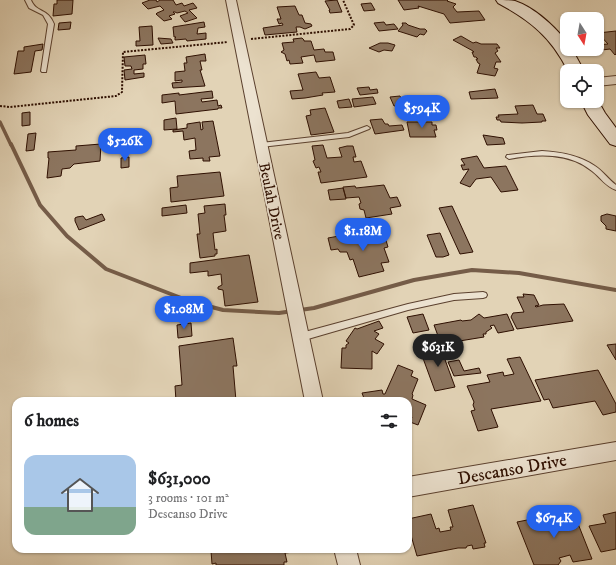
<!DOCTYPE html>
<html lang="en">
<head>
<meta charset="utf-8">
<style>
  :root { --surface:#fff; --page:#f2f2f2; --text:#202124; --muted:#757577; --accent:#2563eb }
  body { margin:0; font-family:"IM FELL DW Pica",serif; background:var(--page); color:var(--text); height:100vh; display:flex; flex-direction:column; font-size:15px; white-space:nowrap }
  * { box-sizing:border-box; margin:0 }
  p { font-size:13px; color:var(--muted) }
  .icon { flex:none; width:22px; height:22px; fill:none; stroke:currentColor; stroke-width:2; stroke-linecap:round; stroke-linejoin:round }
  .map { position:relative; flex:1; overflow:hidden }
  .sheet { position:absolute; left:12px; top:397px; width:400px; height:156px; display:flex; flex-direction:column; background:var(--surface); border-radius:12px; box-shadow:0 1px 3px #0004 }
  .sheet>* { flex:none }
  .needle { width:26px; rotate:169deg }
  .buttons { position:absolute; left:560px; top:12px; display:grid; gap:8px }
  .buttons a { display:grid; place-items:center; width:44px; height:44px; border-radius:8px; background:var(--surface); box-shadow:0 1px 3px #0004; font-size:20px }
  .price { position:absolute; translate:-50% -34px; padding:0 9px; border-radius:14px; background:var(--accent); color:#fff; font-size:13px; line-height:26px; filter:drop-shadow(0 1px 2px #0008) }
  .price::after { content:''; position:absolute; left:50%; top:24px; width:12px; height:9px; margin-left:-6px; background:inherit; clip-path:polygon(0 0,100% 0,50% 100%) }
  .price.on { background:#222; color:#fff }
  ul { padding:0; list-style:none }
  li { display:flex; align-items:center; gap:12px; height:100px; padding:0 12px }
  li span { display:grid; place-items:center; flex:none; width:112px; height:80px; border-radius:12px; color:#555 }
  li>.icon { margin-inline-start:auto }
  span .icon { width:48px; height:48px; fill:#fffc; stroke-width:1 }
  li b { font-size:17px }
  h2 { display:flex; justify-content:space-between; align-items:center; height:48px; padding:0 12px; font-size:17px }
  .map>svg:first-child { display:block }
</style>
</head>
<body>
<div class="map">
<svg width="616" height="565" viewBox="0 0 616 565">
  <rect width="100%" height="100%" fill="#e2d3b6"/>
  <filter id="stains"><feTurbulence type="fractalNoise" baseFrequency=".005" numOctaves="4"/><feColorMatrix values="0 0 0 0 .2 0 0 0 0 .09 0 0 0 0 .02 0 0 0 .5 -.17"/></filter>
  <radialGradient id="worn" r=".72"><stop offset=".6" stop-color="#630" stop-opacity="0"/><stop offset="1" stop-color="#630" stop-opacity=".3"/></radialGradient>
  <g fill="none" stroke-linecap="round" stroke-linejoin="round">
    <!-- stream-far1 -->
    <path stroke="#755c48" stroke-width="3.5" d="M0 122 11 145"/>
    <!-- stream -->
    <path stroke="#755c48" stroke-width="4" d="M11 144 40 205 67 236 106 269 189 301 223 310 279 313 314 308 414 280 472 270 519 273 616 290"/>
  </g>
  <!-- building -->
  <path fill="#8c755f" stroke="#2e0f01" d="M57 0H73L72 14 53 16 54 4H57Z
    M150 0H156L157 2 160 0H173L176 5 182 3 184 6 193 3 197 8 189 10 197 18 185 22 180 16 188 13 185 11 177 13 175 12H173L175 14 169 16 172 19 164 21 156 14 157 13 164 10 160 6 148 9 142 3Z
    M337 0 342 12 330 13 329 10H330L325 1Z
    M398 0H448L447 1 456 4 453 7 457 12 479 11 485 20 450 23 444 14 418 6 419 8 404 10Z
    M371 3 375 10 364 11 361 4Z
    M295 6 299 15H302L305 23 311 24 312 26 305 29 300 27H296L297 32 265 35 263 28 283 25 282 23 279 24 277 19H281L277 7Z
    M71 22 70 29 58 30 59 23Z
    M204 22 205 27 198 28 197 34 206 33V39L187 41 186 39 175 40V38L176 37H174L173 27Z
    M384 22 386 25 394 24 398 29 379 31 374 23Z
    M402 23H406L408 25 420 29H425L427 31 424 35 420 34 417 37 398 31 403 25Z
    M152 26 153 45 136 46V41H140L139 27Z
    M616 31V54L615 55 610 49 602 50 598 45 608 44 598 33Z
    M461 36 473 43 476 42 481 44H497L500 48H496L498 51 495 53 501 62H496L494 68 498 69 495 76 477 73 480 64 478 63 476 59H478L476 57H474L472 52H474L473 51 453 40Z
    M158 38 171 39 173 43 161 44Z
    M302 38 304 40V41H311L314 50 324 49 325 52H333L335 60 316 62 314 55 301 57 303 63 290 64 289 60 287 61 285 54 281 52 284 50 282 43 294 42 293 39Z
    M380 43H388L395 45 392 51 384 50 379 52 369 48Z
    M43 44 42 50 35 51 31 72 14 74 18 51H24V47Z
    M205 54 206 61H200L202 70H200L205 86 173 88 172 83 182 82V80L175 81V72L185 71 184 63H187L186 57Z
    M145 55 146 64H143V69L134 70V74L144 73V77L125 80 124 70 132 69 131 66H125L124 57Z
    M316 72 319 78 330 77 335 92 322 93 323 95 305 98 292 99 290 91 303 90 298 74Z
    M369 87 370 90 377 89 378 93 360 95 357 88Z
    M495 89 498 98 471 99 469 92Z
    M212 91 213 98 201 99 202 102 217 100 218 106 221 105 222 108H218V109L176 114 175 101 162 103V95L179 93V95Z
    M400 96 404 105 394 106 390 97Z
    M373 97 376 104 354 107 352 99Z
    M349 99 352 107 339 108 337 101Z
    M533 105 537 114H543L546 121H542V122L522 123 501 122 500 120H497L496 117H499L498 115 518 114 515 106Z
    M325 108 334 132 311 135 306 116 311 115 310 110Z
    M30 112V125L22 126V113Z
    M176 118 177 129 164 130V120Z
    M382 119 385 124H388L389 126 402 125 404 130 375 134 370 120Z
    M213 121 220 156 209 157 210 161H203V158L190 159 189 151 196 150 195 138 184 140 183 131 173 132V130L187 128V124L200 122 201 130 203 129 202 122Z
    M407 122H432V125H436L437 130H434L436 137H410Z
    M36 133 34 150 26 151 28 134Z
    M483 135 503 138 505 144 487 145Z
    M101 144 100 161 74 164 70 168 62 169 61 176 47 178 49 158H48V152L76 150V146Z
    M323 145 327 158 342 157 339 148 347 146H353L356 157H353L354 162 361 161 367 177 321 183 318 172H321L319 167 316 168 313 161 315 160 312 146Z
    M477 156 484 168 506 166 518 190 501 192 491 177 476 179 470 187 460 183 469 169 463 170 461 165H465L461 159Z
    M129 157V167L121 168V158Z
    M220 172 224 196 171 202 170 188 178 187 177 176Z
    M384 185 390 198 397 197 401 206 390 208 392 214 366 218 364 210 360 209 359 204 361 203 359 197 346 198 343 187 355 186 356 188Z
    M343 188 346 199 330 200 328 190Z
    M225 204 226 215H224L226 231 213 233 215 250 217 249V254H215V256L200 258 197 234H200L198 214 205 213 204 206Z
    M186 205 187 213 162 216V208Z
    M452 206 473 252 460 254 439 208Z
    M102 214 105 220 79 230 75 221V218L77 217 83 216 86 220Z
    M607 214 616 216V231L606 229V226L601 221V216Z
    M440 233 449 255 443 257H436L427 235Z
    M350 234 352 240 384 234 388 247 384 248 389 262 381 263 384 271 359 277 353 259 350 260 347 252H340L338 249 331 250 328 238Z
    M249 255 258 302 225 306 223 290 218 289V287L222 285 221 274 208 276V271L190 273V263Z
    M523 294 534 295 539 305 535 306 536 307 543 305 564 304 573 321 517 329 511 317 513 313 524 312 517 297H524Z
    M423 314 429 330 413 333 407 317Z
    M479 314 484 318 507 314 514 330 498 333 494 325 490 326 492 328 486 332V334H483L484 337 441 344 434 325 461 320 462 321 471 320Z
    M379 321 383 328 374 331 379 334 375 339 384 344 377 354 372 351V369L341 368 342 348H346V345L349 343 346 341 355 328 357 329Z
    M191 323 192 336 178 338 177 325Z
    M233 338 237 366H233L236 401H176L175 386 182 385 179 346Z
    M616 344V360L607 345Z
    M440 346 455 387 435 391 420 350Z
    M520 357 541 401 491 409 498 427 478 431 471 411 475 410 473 405 474 402 467 386 490 382 487 375 503 372 504 376 514 374 507 359Z
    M459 360 464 371 479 368 481 373 454 376 448 362Z
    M398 365 413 371 411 376 418 379 412 394 413 395 412 399 426 405 418 425 410 422 412 417 408 415V401H365L362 393 382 390 383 394H385Z
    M598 370 616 404V412L603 415 595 401 553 408 549 399 544 400 535 380Z
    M473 505 486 543H484L485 547 473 549 472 545 467 546 466 548H458L417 556 408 525V519L431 514 436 529 439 528 440 532 451 530 450 527H453L448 510Z
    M573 511 592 559 573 562 570 555 559 558 561 561 558 565H534L517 522Z
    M616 512V549L601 552 589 526 606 523 603 515Z
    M214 549H293L294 552 285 553 287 562H284V565H216V563L212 564 211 551Z"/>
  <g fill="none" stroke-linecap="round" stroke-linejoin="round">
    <!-- service casing -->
    <g stroke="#5b402e" stroke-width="2">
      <path id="service" d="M25 0H31C36 13 48 8 54 24L46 72H42L41 71 48 24 43 15 29 8Z
        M367 126 370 128 369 129 349 137 261 147 258 145 261 143 348 133Z
        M542 151C560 152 579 155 595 166 603 171 608 179 616 185V190C606 187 600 177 592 171 569 152 537 154 509 159L506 157 507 155Z
        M483 292 486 293 487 295 486 297 483 298 454 300 408 310 301 341 298 340 297 337 298 334 301 333 408 304 454 294Z"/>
    </g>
    <!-- minor casing -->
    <g stroke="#5b402e" stroke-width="2">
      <path id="minor" d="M226 0H236L323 401H305Z
        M616 76V84L597 86V78Z
        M616 442V460L408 497V477Z
        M334 549H356L360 565H338Z"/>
    </g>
    <!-- secondary casing -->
    <g stroke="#2e0f01" stroke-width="2">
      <path id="secondary" d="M496 0C502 0 510 0 515 1 535 8 554 26 567 42V49H572L584 71H568C551 37 531 21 498 3Z
        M597 99 605 113 616 128V146L610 144 588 115 581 101H597Z"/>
    </g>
    <!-- path -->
    <path stroke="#2e0f01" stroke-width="2" stroke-dasharray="2 1.5" stroke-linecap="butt" d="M251 39 350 29 354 25 343 0
      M0 106 10 107 116 96 122 92 123 52 228 42"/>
    <!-- service -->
    <use href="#service" fill="#ece2d0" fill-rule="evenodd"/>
    <!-- minor -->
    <use href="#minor" fill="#ece2d0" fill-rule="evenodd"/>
    <!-- secondary -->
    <use href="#secondary" fill="#ece2d0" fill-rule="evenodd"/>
  </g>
  <g text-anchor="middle" stroke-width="3.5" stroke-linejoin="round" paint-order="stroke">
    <!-- street labels -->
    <g font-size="15" fill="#2e0f01" stroke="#ece2d0">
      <text transform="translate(272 201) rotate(78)" y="5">Beulah Drive</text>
    </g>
    <!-- near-street labels -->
    <g font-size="18" fill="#2e0f01" stroke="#ece2d0">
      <text transform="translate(512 469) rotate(-10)" y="6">Descanso Drive</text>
    </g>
  </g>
  <rect width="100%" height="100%" filter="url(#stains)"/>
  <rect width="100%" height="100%" fill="url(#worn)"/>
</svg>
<div class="buttons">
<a><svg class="needle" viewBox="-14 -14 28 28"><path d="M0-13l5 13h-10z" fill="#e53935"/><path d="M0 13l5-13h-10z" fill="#757577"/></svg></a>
<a><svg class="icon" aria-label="locate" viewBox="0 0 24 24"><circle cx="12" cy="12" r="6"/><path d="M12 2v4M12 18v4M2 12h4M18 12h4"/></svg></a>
</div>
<b class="price" style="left:422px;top:129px">$594K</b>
<b class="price" style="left:125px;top:162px">$526K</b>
<b class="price" style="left:363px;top:252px">$1.18M</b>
<b class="price" style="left:184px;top:330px">$1.08M</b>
<b class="price on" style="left:438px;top:368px">$631K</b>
<b class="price" style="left:554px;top:539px">$674K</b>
<section class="sheet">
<h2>6 homes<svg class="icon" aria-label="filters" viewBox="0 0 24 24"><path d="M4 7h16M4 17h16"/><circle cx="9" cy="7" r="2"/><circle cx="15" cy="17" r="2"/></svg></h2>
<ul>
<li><span style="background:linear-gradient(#a9c7e8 65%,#7fa58c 0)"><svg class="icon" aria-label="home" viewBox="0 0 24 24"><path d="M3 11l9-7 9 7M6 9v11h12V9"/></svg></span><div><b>$631,000</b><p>3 rooms · 101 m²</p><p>Descanso Drive</p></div></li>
</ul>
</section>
</div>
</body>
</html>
